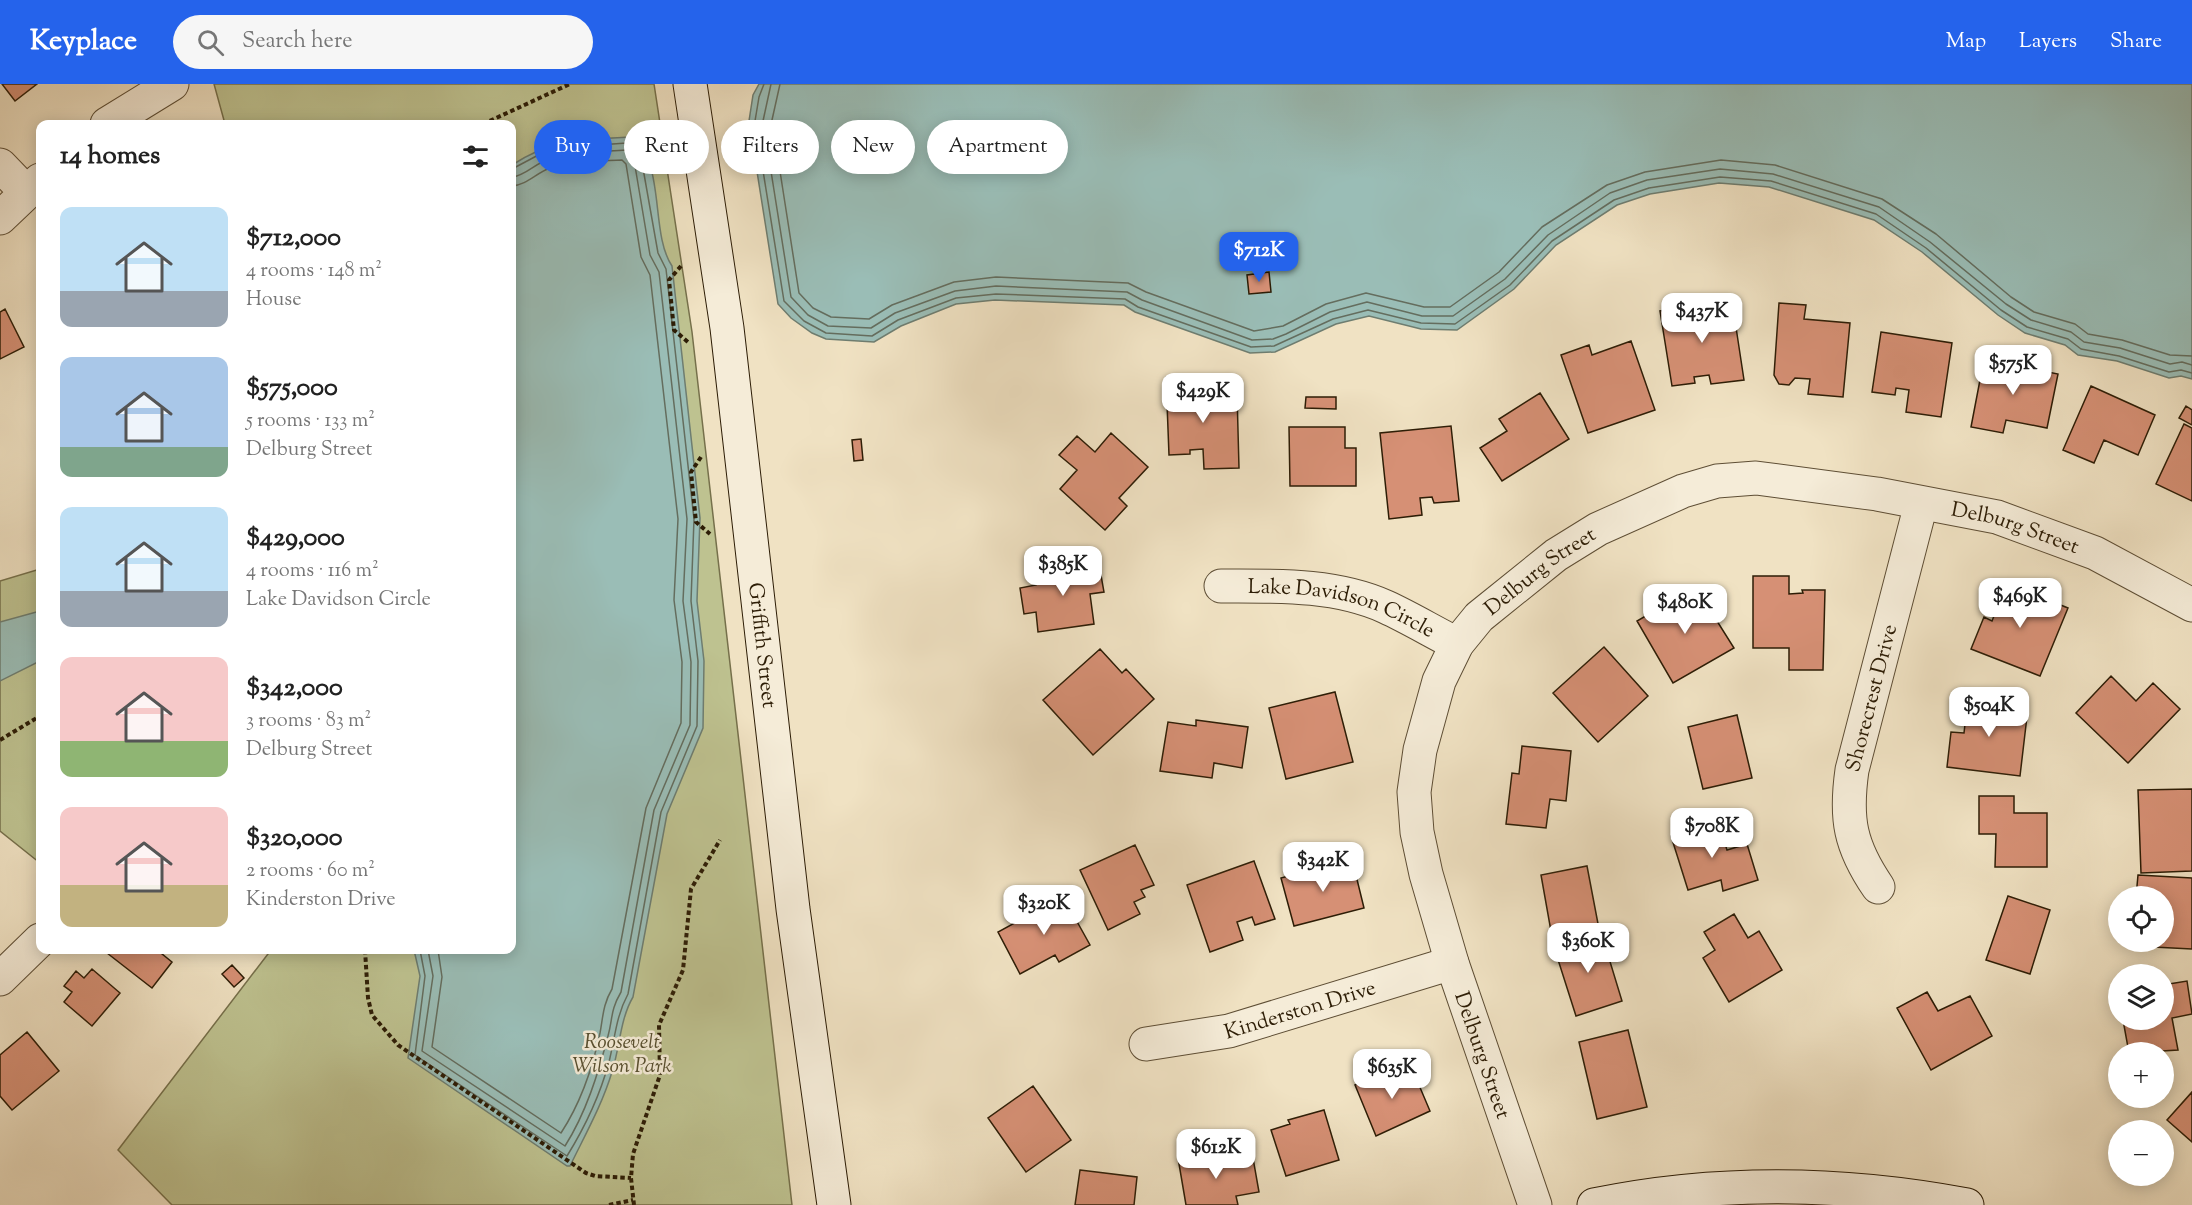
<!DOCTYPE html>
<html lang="en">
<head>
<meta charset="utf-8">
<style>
  :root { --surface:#fff; --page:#f6f6f6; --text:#222; --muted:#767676; --accent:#2563eb }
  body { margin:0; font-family:"Sorts Mill Goudy",serif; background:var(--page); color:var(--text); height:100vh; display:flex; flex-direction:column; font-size:22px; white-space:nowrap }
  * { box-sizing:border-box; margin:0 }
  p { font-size:20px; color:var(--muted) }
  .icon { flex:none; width:33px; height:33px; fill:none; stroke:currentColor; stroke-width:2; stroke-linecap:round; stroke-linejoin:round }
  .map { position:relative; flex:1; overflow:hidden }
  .details { position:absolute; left:36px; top:36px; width:480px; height:834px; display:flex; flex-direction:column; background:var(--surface); border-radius:12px; box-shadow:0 3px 15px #0003 }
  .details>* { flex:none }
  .hud { position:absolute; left:534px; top:36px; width:570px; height:54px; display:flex; gap:12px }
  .controls { position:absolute; left:2108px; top:802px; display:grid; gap:12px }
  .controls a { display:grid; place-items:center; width:66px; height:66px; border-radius:50%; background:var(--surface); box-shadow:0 3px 15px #0003; font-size:30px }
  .price { position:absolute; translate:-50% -51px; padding:0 14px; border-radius:12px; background:#fff; color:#222; font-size:20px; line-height:39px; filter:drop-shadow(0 2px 3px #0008) }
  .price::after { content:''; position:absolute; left:50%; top:36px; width:18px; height:14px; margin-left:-9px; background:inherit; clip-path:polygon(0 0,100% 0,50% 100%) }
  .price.on { background:var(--accent); color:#fff }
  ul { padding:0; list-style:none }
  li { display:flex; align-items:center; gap:18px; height:150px; padding:0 24px }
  li span { display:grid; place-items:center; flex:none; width:168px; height:120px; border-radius:12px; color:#555 }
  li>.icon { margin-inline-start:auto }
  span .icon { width:72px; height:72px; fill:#fffc; stroke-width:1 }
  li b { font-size:26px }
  h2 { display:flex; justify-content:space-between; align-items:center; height:72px; padding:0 24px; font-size:26px }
  .chip { padding:0 21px; border-radius:27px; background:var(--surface); box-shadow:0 3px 15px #0003; font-size:21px; line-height:54px }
  .chip.on { background:var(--accent); color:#fff }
  header { display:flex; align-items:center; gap:36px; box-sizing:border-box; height:84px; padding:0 30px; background:var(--accent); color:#fff }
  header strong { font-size:28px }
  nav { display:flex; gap:33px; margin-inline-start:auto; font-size:21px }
  .search { width:420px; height:54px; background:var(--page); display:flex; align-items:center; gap:15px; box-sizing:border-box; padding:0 21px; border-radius:33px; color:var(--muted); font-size:22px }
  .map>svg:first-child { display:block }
</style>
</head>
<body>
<header>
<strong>Keyplace</strong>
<div class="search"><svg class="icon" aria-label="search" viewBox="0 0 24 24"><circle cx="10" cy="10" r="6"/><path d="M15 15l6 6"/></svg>Search here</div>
<nav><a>Map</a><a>Layers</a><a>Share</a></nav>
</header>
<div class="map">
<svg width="2192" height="1121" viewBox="0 0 2192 1121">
  <rect width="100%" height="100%" fill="#f0e2c3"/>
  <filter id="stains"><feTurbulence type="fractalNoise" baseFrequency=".00333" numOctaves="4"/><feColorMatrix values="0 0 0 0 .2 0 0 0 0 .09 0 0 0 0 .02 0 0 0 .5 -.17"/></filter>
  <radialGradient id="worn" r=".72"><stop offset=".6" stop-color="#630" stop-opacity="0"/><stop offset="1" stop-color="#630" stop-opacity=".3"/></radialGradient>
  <!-- green -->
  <path fill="#bec290" stroke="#76704b" stroke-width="1.5" d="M214 0H654L692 248 792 1121H172L118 1066 271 866H512V40H225Z
    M40 485V779L0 747V497Z"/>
  <!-- water -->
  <path fill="#9abdb6" stroke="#6e7d70" stroke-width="1.5" d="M759 0H2192V295L2181 292 2169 294 2117 277 2078 271 2065 261 2025 249 1998 231 1922 168 1874 136 1769 103 1719 99 1650 110 1617 121 1556 161 1514 205 1457 246 1421 245 1369 232 1336 240 1275 268 1250 269 1135 228 1124 221 995 216 956 220 901 242 874 258 826 255 812 249 791 234 778 220 749 37 753 11Z
    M629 53C667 73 649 148 672 182L700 434 697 517 704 577 703 644 667 730 633 913C620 935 620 963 612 988 602 1021 585 1051 570 1082H567L408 974 420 892 414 866H512V81C554 54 580 56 629 53Z
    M40 527V577L0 597V538Z"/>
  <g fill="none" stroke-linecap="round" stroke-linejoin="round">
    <!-- shore -->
    <path stroke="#646d5e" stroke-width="1.5" d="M764 0 759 13 755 37 784 217 804 237 826 249 872 252 898 236 956 214 996 210 1125 215 1138 223 1251 263 1274 262 1333 235 1368 226 1421 239 1455 240 1510 201 1552 157 1614 116 1649 104 1720 93 1771 97 1876 130 1926 164 2001 226 2027 243 2068 255 2081 265 2119 272 2169 288 2181 286 2192 289
      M771 0 763 37 791 213 808 231 828 242 871 244 895 229 955 207 996 202 1127 208 1142 216 1252 256 1273 255 1286 250 1330 228 1367 218 1422 232H1453L1505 195 1548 151 1610 109 1647 96 1720 85 1773 90 1879 123 1930 158 2006 220 2031 236 2071 248 2084 258 2120 264 2170 280 2182 278 2192 281
      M780 0 772 36 799 209 813 224 831 233 869 235 892 221 954 198 996 193 1128 199 1146 208 1254 247 1283 242 1326 220 1366 209 1424 223H1450L1499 188 1542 143 1607 101 1645 88 1721 76 1775 81 1882 115 1936 150 2011 213 2034 228 2075 240 2088 250 2122 256 2170 271 2192 272
      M420 866 425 892 415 971 567 1072C585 1043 600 1011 609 978 615 954 616 932 628 910L661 728 697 642 698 577 691 517 694 435 666 185 658 169 641 73 636 65 627 59 569 63 544 68 512 85
      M428 866 433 892 422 967 565 1062C586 1029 598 990 608 952 613 934 610 927 621 908L654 726 690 641 691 578 683 517 687 435 659 188 650 171 634 76 626 66C600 68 574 68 550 75 536 78 526 92 512 93
      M438 866 442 893 432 963 561 1049C580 1020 593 982 600 949 603 933 603 920 612 905L646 724 681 639 682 578 674 516 678 435 650 191 641 173 626 80 622 76C599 77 571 76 550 84 536 89 527 101 512 102"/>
  </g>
  <!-- building -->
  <path fill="#d69075" stroke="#2d1d06" stroke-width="1.5" d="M2 0H37L15 17Z
    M1269 188 1271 208 1249 210 1247 191Z
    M1732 217 1744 296 1711 300 1709 291 1694 293 1695 299 1672 302 1660 227Z
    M1779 219 1806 221 1804 235 1850 239 1843 313 1808 310 1810 295 1795 294 1789 301 1779 300 1774 291Z
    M5 225 24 263 0 275V228Z
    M1881 248 1952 259 1941 333 1906 328 1909 306 1896 304 1895 311 1872 308Z
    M1631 257 1655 326 1588 349 1561 271 1589 261 1592 271Z
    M1984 275 2058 290 2047 344 2006 336 2003 349 1971 343Z
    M1193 292 1194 311 1237 309 1239 384 1204 385 1203 365 1190 366V370L1169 371 1166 293Z
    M2091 302 2155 331 2138 371 2104 356 2094 379 2063 366Z
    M1540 309 1569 355 1502 397 1480 364 1507 347 1499 335Z
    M1306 313H1336V325L1305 324Z
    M2186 322 2192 326V341L2179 334Z
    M2184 340 2192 344V417L2156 400Z
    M1451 342 1459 417 1434 419 1432 413 1420 414 1422 431 1389 435 1380 349Z
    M1289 343H1345V364H1356V402H1290Z
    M1111 349 1148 383 1119 414 1127 422 1105 446 1060 405 1077 386 1059 371 1077 352 1095 368Z
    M861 355 863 376 854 377 852 356Z
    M1099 480 1104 508 1090 510 1094 540 1038 548 1036 528 1024 530 1020 504 1036 501 1034 490Z
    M1753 492H1789V510L1803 509 1802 506H1825L1823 586H1789V564H1753Z
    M1999 496 2068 524 2040 592 1971 565 1984 533 1992 537 1998 522 1990 519Z
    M1695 502 1734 564 1673 599 1637 537 1666 520 1671 528 1680 523 1675 514Z
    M1604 563 1648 612 1598 658 1553 609Z
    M1100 565 1122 589 1126 585 1154 615 1093 671 1043 616Z
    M2111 592 2136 617 2153 599 2180 625 2128 679 2076 629Z
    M1335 608 1353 678 1286 695 1269 624Z
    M1957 616 2028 624 2020 692 1947 683 1951 648 1964 649 1965 640 1955 639Z
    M1737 631 1752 694 1703 705 1688 643Z
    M1196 636 1248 643 1242 684 1214 679 1212 694 1160 687 1168 638 1196 642Z
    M1522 662 1571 667 1566 717 1550 715 1546 744 1506 740 1512 689 1519 690Z
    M2192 705V787L2141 789 2138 706Z
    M1979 712H2014V729H2047V783H1995L1996 750H1979Z
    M1718 737 1727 766 1747 760 1758 796 1723 807 1721 796 1688 806 1671 752Z
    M1135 761 1154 801 1141 806 1145 813 1134 818 1140 830 1108 846 1080 786Z
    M1352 775 1364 824 1294 842 1281 794Z
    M1254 777 1275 835 1255 841 1252 833 1237 838 1243 856 1210 868 1187 801Z
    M1587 782 1599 845 1552 853 1541 791Z
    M2138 791 2192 794V865L2134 862V858H2163V813H2136Z
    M1054 810 1064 829 1070 825 1090 861 1059 878 1055 871 1020 890 998 848 1035 828 1032 823Z
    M2008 812 2050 826 2030 890 1986 876Z
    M1734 830 1748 854 1759 847 1782 886 1729 918 1703 874 1715 866 1704 848Z
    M1601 848 1622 917 1576 932 1554 863Z
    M110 866H163L161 869 172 878 152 904 107 869Z
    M232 881 244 894 234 903 222 890Z
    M92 885 120 909 92 942 64 918 72 908 64 902 76 887 84 894Z
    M2187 897 2192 930 2172 934 2178 966 2129 969 2123 936H2163V901Z
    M1927 908 1938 927 1970 912 1992 952 1931 986 1897 924Z
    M1628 946 1647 1023 1597 1035 1579 958Z
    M27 948 59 987 12 1026 0 1012V971Z
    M1393 986 1397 994 1413 987 1430 1027 1376 1052 1355 1001Z
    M1033 1002 1071 1056 1026 1088 988 1034Z
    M2192 1008V1058L2167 1036Z
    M1324 1026 1339 1076 1286 1092 1271 1046 1290 1040 1288 1036Z
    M1214 1068 1216 1080 1253 1074 1259 1108 1236 1112 1238 1121H1186L1178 1074Z
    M1080 1086 1137 1093 1134 1121H1075Z"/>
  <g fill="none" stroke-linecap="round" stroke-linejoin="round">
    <!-- street casing -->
    <g stroke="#5e4e35" stroke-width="35">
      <g id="street">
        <path d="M107 40 172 0"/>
        <path d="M0 81 26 108"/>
        <path d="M0 134 40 96"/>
        <path id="s1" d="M1221 502C1277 502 1335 500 1386 523 1410 534 1433 548 1457 560"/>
        <path id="s2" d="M1878 803C1850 762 1845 735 1852 686L1921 420"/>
        <path d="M0 895 40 856"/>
        <path id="s3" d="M1146 960 1229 947 1452 879"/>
        <path id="s4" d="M1535 1121 1452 879 1426 790 1417 748 1414 708 1420 666 1439 597 1457 560 1479 533 1556 471 1598 445 1683 407 1717 397 1756 394 1877 410 1997 433 2095 469 2192 521"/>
      </g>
    </g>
    <!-- secondary casing -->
    <g stroke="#2d1d06" stroke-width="35">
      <g id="secondary">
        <path id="s5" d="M690 0 727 244 793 825 834 1121"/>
        <path d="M1594 1121C1716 1096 1844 1098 1967 1121"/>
      </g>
    </g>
    <!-- path -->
    <path stroke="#2d1d06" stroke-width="4" stroke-dasharray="4.5 3" stroke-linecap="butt" d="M483 40 570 0
      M681 182 669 196 674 246 689 259
      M701 373 691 388 696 438 710 450
      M0 656 40 632
      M365 866 368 914 372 931 398 961 586 1089 595 1092 631 1094
      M609 1121 633 1116
      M634 1121 631 1094 633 1070 660 991 659 941 683 886 691 805 720 756"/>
    <!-- street -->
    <use href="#street" stroke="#f5ecd8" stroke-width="33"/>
    <!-- secondary -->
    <use href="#secondary" stroke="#f5ecd8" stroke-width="33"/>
  </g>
  <g text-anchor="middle" stroke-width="5" stroke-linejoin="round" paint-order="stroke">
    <!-- street labels -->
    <g font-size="21" fill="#2d1d06" stroke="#f5ecd8">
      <text dy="7" stroke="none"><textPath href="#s4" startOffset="1202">Delburg Street</textPath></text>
      <text dy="7" stroke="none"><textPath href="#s4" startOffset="698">Delburg Street</textPath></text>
      <text dy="7" stroke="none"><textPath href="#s1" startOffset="124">Lake Davidson Circle</textPath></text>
      <text dy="7" stroke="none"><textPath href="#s5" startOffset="566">Griffith Street</textPath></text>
      <text dy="7" stroke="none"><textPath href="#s2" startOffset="198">Shorecrest Drive</textPath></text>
      <text dy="7" stroke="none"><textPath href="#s3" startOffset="158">Kinderston Drive</textPath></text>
      <text transform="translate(1483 971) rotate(71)" y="7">Delburg Street</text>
    </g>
    <!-- park labels -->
    <g font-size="21" font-style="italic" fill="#584f2f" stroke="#f5ecd8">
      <text x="622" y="964">Roosevelt<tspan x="622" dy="24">Wilson Park</tspan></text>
    </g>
  </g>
  <rect width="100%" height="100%" filter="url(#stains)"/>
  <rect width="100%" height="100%" fill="url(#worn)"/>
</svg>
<div class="controls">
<a><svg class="icon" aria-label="locate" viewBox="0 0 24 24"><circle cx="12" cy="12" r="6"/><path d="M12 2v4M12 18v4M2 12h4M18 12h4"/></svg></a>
<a><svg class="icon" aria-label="layers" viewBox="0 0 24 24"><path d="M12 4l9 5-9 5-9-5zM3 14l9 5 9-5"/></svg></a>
<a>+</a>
<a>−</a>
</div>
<b class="price on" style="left:1259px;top:199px">$712K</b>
<b class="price" style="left:1702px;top:260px">$437K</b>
<b class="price" style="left:2013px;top:312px">$575K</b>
<b class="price" style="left:1203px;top:340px">$429K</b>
<b class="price" style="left:1063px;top:513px">$385K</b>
<b class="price" style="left:2020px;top:545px">$469K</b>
<b class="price" style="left:1685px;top:551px">$480K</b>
<b class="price" style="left:1989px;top:654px">$504K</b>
<b class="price" style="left:1712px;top:775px">$708K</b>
<b class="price" style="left:1323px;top:809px">$342K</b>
<b class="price" style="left:1044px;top:852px">$320K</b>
<b class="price" style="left:1588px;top:890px">$360K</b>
<b class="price" style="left:1392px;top:1016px">$635K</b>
<b class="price" style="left:1216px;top:1096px">$612K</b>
<div class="hud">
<a class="chip on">Buy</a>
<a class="chip">Rent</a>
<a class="chip">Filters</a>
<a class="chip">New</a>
<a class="chip">Apartment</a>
</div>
<section class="details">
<h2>14 homes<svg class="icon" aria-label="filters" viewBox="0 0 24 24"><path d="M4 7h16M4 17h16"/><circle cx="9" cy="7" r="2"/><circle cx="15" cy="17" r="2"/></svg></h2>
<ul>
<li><span style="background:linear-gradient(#bfe0f5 70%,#9aa5b1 0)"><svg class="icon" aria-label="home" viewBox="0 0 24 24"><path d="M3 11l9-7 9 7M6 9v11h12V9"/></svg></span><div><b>$712,000</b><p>4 rooms · 148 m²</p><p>House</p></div></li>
<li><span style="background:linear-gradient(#a9c7e8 75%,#7fa58c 0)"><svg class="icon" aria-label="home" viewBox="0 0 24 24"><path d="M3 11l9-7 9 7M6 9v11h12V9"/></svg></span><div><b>$575,000</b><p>5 rooms · 133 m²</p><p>Delburg Street</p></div></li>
<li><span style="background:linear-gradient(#bfe0f5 70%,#9aa5b1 0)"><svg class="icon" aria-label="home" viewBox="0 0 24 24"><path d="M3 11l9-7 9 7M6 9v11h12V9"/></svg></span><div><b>$429,000</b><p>4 rooms · 116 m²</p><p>Lake Davidson Circle</p></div></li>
<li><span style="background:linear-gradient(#f6c9c9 70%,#8fb573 0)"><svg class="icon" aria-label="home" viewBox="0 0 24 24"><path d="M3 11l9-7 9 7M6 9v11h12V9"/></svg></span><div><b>$342,000</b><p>3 rooms · 83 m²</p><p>Delburg Street</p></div></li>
<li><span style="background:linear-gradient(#f6c9c9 65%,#c2b280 0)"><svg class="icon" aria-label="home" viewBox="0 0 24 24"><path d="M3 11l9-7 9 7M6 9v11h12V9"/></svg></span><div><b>$320,000</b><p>2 rooms · 60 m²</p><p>Kinderston Drive</p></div></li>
</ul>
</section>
</div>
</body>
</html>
